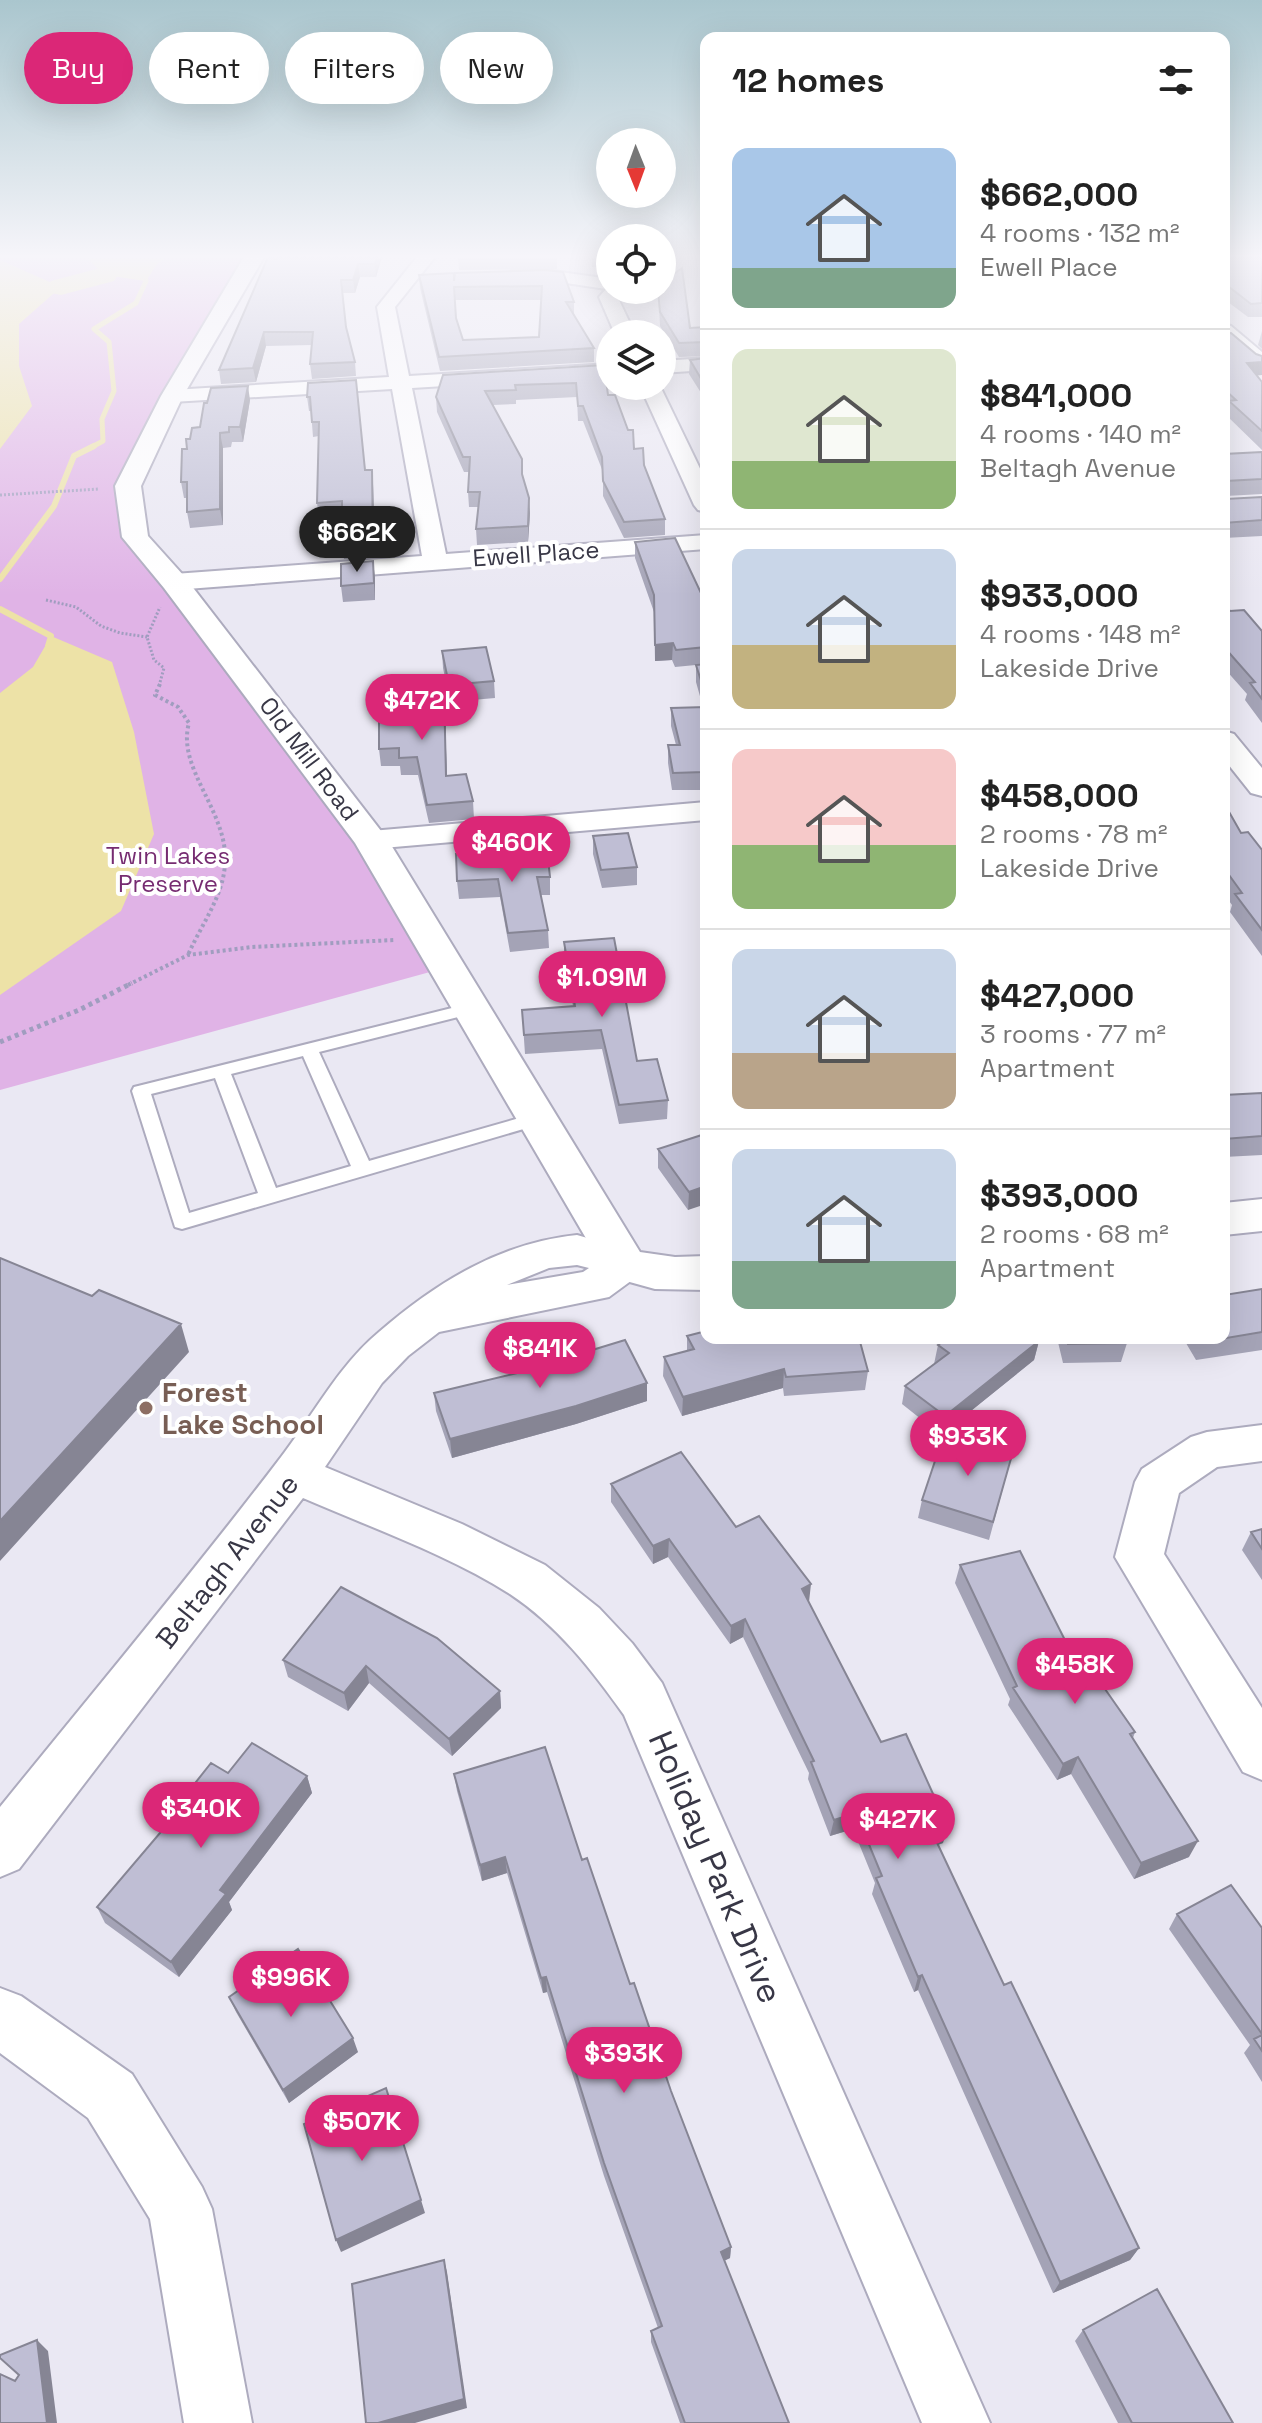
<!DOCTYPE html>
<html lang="en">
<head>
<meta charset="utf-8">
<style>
  :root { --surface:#fff; --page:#f6f6f6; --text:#222; --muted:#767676; --line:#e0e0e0; --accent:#db2777 }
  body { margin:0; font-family:"Space Grotesk",sans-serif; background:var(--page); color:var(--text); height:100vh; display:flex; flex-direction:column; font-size:30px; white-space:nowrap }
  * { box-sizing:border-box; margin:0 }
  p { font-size:26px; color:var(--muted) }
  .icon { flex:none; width:44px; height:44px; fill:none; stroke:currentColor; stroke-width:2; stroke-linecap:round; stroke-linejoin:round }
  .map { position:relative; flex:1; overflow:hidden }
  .side { position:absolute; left:700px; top:32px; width:530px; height:1312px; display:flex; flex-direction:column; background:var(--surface); border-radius:16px; box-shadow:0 8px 32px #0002 }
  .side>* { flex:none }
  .guide { position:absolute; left:24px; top:32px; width:556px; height:72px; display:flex; gap:16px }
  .needle { width:52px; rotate:179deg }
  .fabs { position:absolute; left:596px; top:128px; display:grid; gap:16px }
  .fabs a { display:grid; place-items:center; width:80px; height:80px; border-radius:50%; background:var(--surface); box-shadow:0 8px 32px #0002; font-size:40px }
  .price { position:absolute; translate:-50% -68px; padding:0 18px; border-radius:28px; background:var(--accent); color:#fff; font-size:26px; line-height:52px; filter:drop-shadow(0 2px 4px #0008) }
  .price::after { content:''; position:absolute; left:50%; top:48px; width:24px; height:18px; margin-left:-12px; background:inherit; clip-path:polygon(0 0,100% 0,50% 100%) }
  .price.active { background:#222; color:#fff }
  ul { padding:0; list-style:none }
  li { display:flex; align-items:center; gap:24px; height:200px; padding:0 32px }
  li+li { border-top:2px solid var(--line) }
  li span { display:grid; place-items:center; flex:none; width:224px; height:160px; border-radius:16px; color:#555 }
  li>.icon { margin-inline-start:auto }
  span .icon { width:96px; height:96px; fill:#fffc; stroke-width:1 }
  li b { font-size:34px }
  h2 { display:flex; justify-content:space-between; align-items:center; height:96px; padding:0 32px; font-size:34px }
  .tag { padding:0 28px; border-radius:36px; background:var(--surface); box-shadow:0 8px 32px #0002; font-size:28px; line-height:72px }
  .tag.active { background:var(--accent); color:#fff }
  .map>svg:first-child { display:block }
</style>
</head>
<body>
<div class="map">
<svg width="1262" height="2423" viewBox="0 0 1262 2423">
  <rect width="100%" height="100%" fill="#eae8f3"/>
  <!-- green -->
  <path fill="#e0b3e6" d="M0 257H246L159 408 124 525 396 896 430 972 0 1090Z"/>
  <!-- water -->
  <path fill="#ede2a7" d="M86 257H167L157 264 146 281 104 275Z
    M0 260 61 287 19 324V366L32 406 0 449Z
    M51 636 112 662 134 732 154 834 121 911 0 995V693L33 667Z"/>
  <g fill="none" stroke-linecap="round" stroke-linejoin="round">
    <!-- stream-far1 -->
    <path stroke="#ede2a7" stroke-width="5" d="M49 290 114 271
      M90 448 103 441 102 419 114 391 109 342 94 329 136 303 146 281 138 257"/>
    <!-- stream -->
    <path stroke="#ede2a7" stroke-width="6" d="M0 579 54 506 74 456 94 446
      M0 609 51 636 48 646"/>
    <!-- river -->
    <path fill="#ede2a7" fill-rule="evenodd" d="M104 267 114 269 118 275 114 281 61 295 51 293 47 287 51 281Z"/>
    <!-- service casing -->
    <g stroke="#adabbe" stroke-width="4">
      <path id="service" d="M472 1003 481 1008 478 1012 319 1052 369 1161 537 1113 544 1115 546 1119 544 1123 182 1229 175 1227 132 1091 134 1087ZM303 1056 351 1166 276 1188 231 1074ZM215 1078 258 1193 189 1213 151 1094Z"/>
    </g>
    <!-- minor casing -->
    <g stroke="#adabbe" stroke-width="4">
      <path id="minor" d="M417 257H435L395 307 409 376 610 364V376L412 388 446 554 706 535V549L174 590 165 587 161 582 165 577 174 574 422 556 392 389 172 402 162 396 172 390 389 377 377 307Z
        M546 270 610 279V290H625L618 298 635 334H615L599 297 606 289 546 280 511 281 502 276 511 271Z
        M1224 324 1231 326 1262 352V368L1255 366 1224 340Z
        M706 358V370L662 373V361Z
        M640 386H660L706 481V512L698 510 694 505Z
        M1224 731 1234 734 1262 768V796L1251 793 1224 759Z
        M706 802V820L371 849 360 847 355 840 360 833 371 831Z
        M577 1235 639 1253 645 1264 639 1275 609 1297 439 1332 408 1356 382 1383 325 1467 462 1524 545 1565 599 1608 632 1643 662 1683 990 2423H922L624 1715C592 1670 557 1625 510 1594 447 1554 372 1528 303 1498L19 1869 0 1877V1807C93 1692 188 1579 278 1461 311 1419 337 1367 379 1332 437 1282 500 1243 577 1235ZM577 1265 589 1268 583 1272 507 1285 549 1268Z
        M1262 1425V1461L1217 1467 1179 1493 1164 1554 1262 1708V1780L1243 1772 1115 1557 1135 1482 1142 1469 1191 1437 1207 1432Z
        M0 1988 21 1996 132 2074 202 2187 212 2209 252 2423H184L150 2219 88 2118 0 2053Z"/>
    </g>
    <!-- tertiary casing -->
    <g stroke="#adabbe" stroke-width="4">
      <path id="tertiary" d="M244 257H264L183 396 141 486 148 536 184 576 388 840 640 1252 675 1257 706 1256V1290L655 1289 608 1276 355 843 164 588 122 537 115 486 161 396Z
        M1262 1199V1231L1224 1235V1203Z"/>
    </g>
    <!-- path-far2 -->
    <path stroke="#a09dbf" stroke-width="3" stroke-dasharray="2 2" stroke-linecap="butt" d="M0 495 99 489
      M46 600 76 607 101 626 120 633 147 637
      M159 686 164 668 154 660 147 637 160 607"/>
    <!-- path-far1 -->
    <path stroke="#a09dbf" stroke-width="4" stroke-dasharray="3 3" stroke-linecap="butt" d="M160 684 155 695 178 707 189 723C176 769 229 812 225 864 223 897 201 925 188 955
      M128 985 188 955 252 947 394 940"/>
    <!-- path -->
    <path stroke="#a09dbf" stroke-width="5" stroke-dasharray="4 4" stroke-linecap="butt" d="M0 1042 79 1010 132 983"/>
    <!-- service -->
    <use href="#service" fill="#fff" fill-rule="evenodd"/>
    <!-- minor -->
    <use href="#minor" fill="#fff" fill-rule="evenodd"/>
    <!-- tertiary -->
    <use href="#tertiary" fill="#fff" fill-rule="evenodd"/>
  </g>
  <!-- wall -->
  <path fill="#a4a3b6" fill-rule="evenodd" d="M278 257H382L376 277H360L355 293H342L346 328 355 362 356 376 312 379 310 364 312 345 266 346 256 382 221 384 219 370Z
    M458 257H557V269L459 270Z
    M592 257H610V267H592Z
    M702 257H706V266H704Z
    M1224 257H1262V317H1248L1224 299Z
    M545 270 574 302V315L594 348V362L440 371 420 288 419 275 454 281ZM455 300H541L539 337 463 340 456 318Z
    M658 290 690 328 706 327V356L679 357 660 326Z
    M1262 331V349L1258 345Z
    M1224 334 1262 382V450L1226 415 1227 409 1224 407Z
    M706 358V396H703L689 374 690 360Z
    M604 365 608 395 634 449 644 465 665 519V535L624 538 603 496V472L583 421H578L577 397 516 400V404L493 405 523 477 530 513 528 542 477 545 476 529 479 507H469L468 492 469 472H464L437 412 436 397Z
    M308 383 365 470H372L373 484 375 556 344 559 342 543V516L319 517 317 503 319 436 313 437 311 411H309L307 397Z
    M250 400 243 442H232L231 447 223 448V525L190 528 187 512V498H184L181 482 187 449 190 439 200 427 207 403Z
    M1262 452V494L1226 496V499L1262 497V536L1224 538V454Z
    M635 542 703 627 706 632V664L675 667 672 660 655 661 654 612 635 558Z
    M375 578V600L343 602 341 586Z
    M1224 603 1230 611 1262 631V723L1245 700 1247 694 1224 668Z
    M442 651 494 681 495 698 450 702 443 668Z
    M706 664V782H703V790H672L668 763V745H676L671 726V708L703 707 696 682V665Z
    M444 691 447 776 473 801 474 819 429 823 418 775H401L400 766H381L379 749Z
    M1224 803 1241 833 1262 850V956L1230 912 1232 905 1224 894Z
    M593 836 637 867V885L602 888 593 854Z
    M550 877V895H541L548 930 549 948 510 952 500 897 459 899 457 881Z
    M564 942 637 1061 668 1100 667 1119 619 1124 602 1049 525 1054 522 1010 573 1006 564 961Z
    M1262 1093V1155L1224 1157V1095Z
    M705 1134 688 1210 658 1168V1149Z
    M1262 1289V1350L1196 1360 1183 1338H1224Z
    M687 1336 868 1371 865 1390 784 1396 783 1388 682 1416 663 1376 664 1357 687 1351Z
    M1057 1338H1125L1127 1343 1121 1362 1063 1363Z
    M1039 1341 1034 1360 941 1435 902 1404 905 1386 934 1364 938 1345Z
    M647 1383V1401L576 1424 452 1458 436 1411 434 1393Z
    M1012 1455 989 1540 918 1518 922 1500Z
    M611 1484 736 1527 808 1602 881 1742 943 1843 938 1845 1004 1985 1139 2248 1130 2260 1053 2293 918 1990 914 1992 872 1894 875 1883 853 1829 830 1836 808 1779 809 1773 743 1637 730 1644 668 1557 653 1564 611 1502Z
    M1262 1529V1580L1242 1550 1251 1532Z
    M960 1565 1076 1662 1135 1732 1133 1738 1189 1857 1134 1879 1071 1774 1057 1780 1008 1705 1010 1699 955 1583Z
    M341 1587 500 1691 501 1708 452 1756 369 1683 348 1711 288 1677 283 1660Z
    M228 1773 307 1776 312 1793 229 1902 232 1910 179 1977 105 1923 97 1907 175 1815 173 1811Z
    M454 1774 582 1860 731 2247 730 2258 724 2261 789 2423H680L651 2342V2331L658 2328 604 2176 547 1992 543 1993 507 1873 482 1881 457 1791Z
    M1177 1914 1262 1928V2082L1244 2053 1250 2045 1169 1929Z
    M229 1997 358 2052 289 2103 236 2012Z
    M1083 2330 1233 2423H1118L1075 2341Z"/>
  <!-- shaded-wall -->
  <path fill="#868594" d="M377 257H382L376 277 375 264Z
    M358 264 360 277 355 293 353 280Z
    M264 332 266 346 256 382 253 368Z
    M1262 362V375L1244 377 1247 363Z
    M248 386 250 400 243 442 240 427Z
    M220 433 223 448V525L220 509Z
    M372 470 373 484 375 556 373 541Z
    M529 498 530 513 528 542V526Z
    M373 561 375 578V600L374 583Z
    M673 643 672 660 655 661V645Z
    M444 691 445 708 447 793 446 776Z
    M706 1186V1204L688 1210 689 1192Z
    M181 1324 189 1352 0 1561V1521Z
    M1039 1341 1034 1360 941 1435 945 1416Z
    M784 1369 783 1388 682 1416 683 1397Z
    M647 1383V1401L576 1424 452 1458 450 1439Z
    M669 1539 668 1557 653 1564V1546Z
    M811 1584 809 1602 802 1589Z
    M745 1619 743 1637 730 1644 731 1626Z
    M366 1666 369 1683 348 1711 344 1693Z
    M500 1691 501 1708 452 1756 449 1739Z
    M1078 1757 1071 1774 1057 1780 1063 1764Z
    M307 1776 312 1793 229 1902 232 1910 179 1977 171 1962 220 1890Z
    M856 1813 853 1829 830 1836 834 1820Z
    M948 1827 943 1843 928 1848 932 1832Z
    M1198 1841 1189 1857 1134 1879 1141 1863Z
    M505 1857 507 1873 482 1881 480 1865Z
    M922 1975 918 1990 914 1992 918 1977Z
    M546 1977 547 1992 543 1993 541 1978Z
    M353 2038 358 2052 289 2103 283 2090Z
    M421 2200 425 2213 341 2252 336 2240Z
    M731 2247 730 2258 719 2263 721 2252Z
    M1139 2248 1130 2260 1053 2293 1060 2282Z
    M444 2260 447 2272 467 2408 415 2423H378Z
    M37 2340 48 2351 57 2423H47Z"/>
  <!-- building -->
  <path fill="#bfbed4" stroke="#868594" stroke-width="2" fill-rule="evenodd" d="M268 257 277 259 278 257H377L375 264H358L353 280H341L346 327 355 362 310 364 313 332H264L253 368 219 370Z
    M1224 257H1262V303L1251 304 1224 283Z
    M682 268 690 328 706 327V342L679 343 660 312 658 290H662V283Z
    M545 270 563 272 574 302H566L594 348 439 357 419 275 454 273V281L455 273ZM542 286 539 337 463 340 456 318 454 287Z
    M1231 333 1256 354 1262 356V362L1247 363 1262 382V431L1229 401 1236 400 1224 389V334Z
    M706 358V382H703L690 360Z
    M604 365 608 395H615L628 430H633L634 449 643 448 644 465 665 519 624 522 603 481 602 457 583 406H578L576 383 515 385 516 390 485 391 522 459V474L529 498 528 526 476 529 480 492H468L470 457H463L436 397 443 375Z
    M356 380 365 470H372L373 541 342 543V501L317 503 319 422H312L310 397H307L308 383Z
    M248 386 240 427H229V432L220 433V509L187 512V482H181L182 449H187L186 439H190L192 428 200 427 204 403H207L211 388Z
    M1262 452V479L1226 481V499L1262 497V520L1224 523V454Z
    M675 538 701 593 703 627 706 632V647L676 650 673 643 655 645 654 595 635 542Z
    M373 561 374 583 341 586V564Z
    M1224 603 1230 611 1244 610 1262 631V699L1250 683 1255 682 1224 647Z
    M486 647 494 681 449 685 442 651Z
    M706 664V696L696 665Z
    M444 691 446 776 466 774 473 801 427 805 417 757 399 758V748L379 749V695Z
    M706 707V765H702L704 772 673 773 668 745H680L671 708Z
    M1224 803 1241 833 1248 832 1262 850V930L1235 894 1242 893 1224 868Z
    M628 833 637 867 601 870 593 836Z
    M547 850 550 877H537L548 930 508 933 498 879 457 881 456 854Z
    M614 938 637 1061 657 1059 668 1100 619 1105 601 1030 524 1035 522 1010 575 1006 564 942Z
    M1262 1093V1136L1224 1139V1095Z
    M705 1134 706 1135V1186L689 1192 658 1149Z
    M0 1258 92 1296 99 1290 181 1324 0 1521Z
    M1262 1289V1332L1203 1342 1201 1338H1224V1295Z
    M706 1331V1338H859L868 1371 786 1377 784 1369 683 1397 664 1357 694 1349 687 1336Z
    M947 1338H1034L1039 1341 945 1416 905 1386 949 1353 938 1345Z
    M1067 1338H1125L1127 1343 1068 1344Z
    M625 1340 647 1383 576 1406 450 1439 434 1393 517 1373Z
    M944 1434 1012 1455 993 1522 922 1500Z
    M681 1452 736 1527 759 1516 811 1584 802 1589 881 1742 906 1734 948 1827 932 1832 1004 1985 1011 1982 1139 2248 1060 2282 922 1975 918 1977 876 1878 882 1876 856 1813 834 1820 811 1762 814 1761 745 1619 731 1626 669 1539 653 1546 611 1484Z
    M1262 1529V1549L1251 1532Z
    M1020 1551 1076 1662 1084 1659 1135 1732 1130 1734 1198 1841 1141 1863 1078 1757 1063 1764 1013 1688 1017 1686 960 1565Z
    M341 1587 437 1638 500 1691 449 1739 366 1666 344 1693 283 1660Z
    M252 1743 307 1776 220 1890 226 1894 171 1962 97 1907 177 1813 173 1811 211 1763 228 1773Z
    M545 1747 582 1860 587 1858 630 1984 634 1983 671 2091 731 2247 721 2252 789 2423H685L651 2331 662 2326 604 2163 546 1977 541 1978 505 1857 480 1865 454 1774Z
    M1231 1885 1262 1928V2034L1177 1914Z
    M298 1949 353 2038 283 2090 229 1997Z
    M1262 2035V2051L1254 2039Z
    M386 2088 421 2200 336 2240 304 2124Z
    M444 2260 464 2399 378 2423H366L352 2284Z
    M1157 2289 1233 2423H1132L1083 2330Z
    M37 2340 47 2423H0V2374L15 2381 19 2375 0 2358V2355Z"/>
  <!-- sky -->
  <linearGradient id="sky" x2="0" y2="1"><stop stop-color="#aac6ce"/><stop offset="0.43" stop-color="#f6f5fa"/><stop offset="1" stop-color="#f6f5fa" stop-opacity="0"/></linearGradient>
  <rect width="1262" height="596" fill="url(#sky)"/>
  <!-- markers -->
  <circle fill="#8d6e63" stroke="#fff" stroke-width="3" cx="146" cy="1408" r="8"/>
  <g text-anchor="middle" stroke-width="8" stroke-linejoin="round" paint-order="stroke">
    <!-- far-street labels -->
    <g font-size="24" fill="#383746" stroke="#fff">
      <text transform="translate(536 554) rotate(-4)" y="8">Ewell Place</text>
      <text transform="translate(309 759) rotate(53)" y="8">Old Mill Road</text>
    </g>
    <!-- far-park labels -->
    <g font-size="24" fill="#762c71" stroke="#fff">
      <text x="168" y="864">Twin Lakes<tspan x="168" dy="28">Preserve</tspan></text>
    </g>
    <!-- education labels -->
    <g font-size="28" font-weight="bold" fill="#785e54" stroke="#fff" text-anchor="start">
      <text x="162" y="1402">Forest<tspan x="162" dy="32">Lake School</tspan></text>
    </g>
    <!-- street labels -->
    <g font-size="28" fill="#383746" stroke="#fff">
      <text transform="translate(227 1561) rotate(-52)" y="10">Beltagh Avenue</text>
    </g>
    <!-- near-street labels -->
    <g font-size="34" fill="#383746" stroke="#fff">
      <text transform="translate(716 1867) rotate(67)" y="12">Holiday Park Drive</text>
    </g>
  </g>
</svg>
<div class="fabs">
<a><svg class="needle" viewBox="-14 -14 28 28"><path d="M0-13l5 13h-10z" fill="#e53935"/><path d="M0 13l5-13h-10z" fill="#767676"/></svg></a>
<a><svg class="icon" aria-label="locate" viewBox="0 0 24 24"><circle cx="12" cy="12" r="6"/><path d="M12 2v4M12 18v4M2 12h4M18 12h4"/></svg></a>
<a><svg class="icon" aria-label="layers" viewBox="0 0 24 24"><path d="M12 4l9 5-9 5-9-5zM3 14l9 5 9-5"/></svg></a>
</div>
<b class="price active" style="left:357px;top:574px">$662K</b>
<b class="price" style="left:422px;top:742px">$472K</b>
<b class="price" style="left:512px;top:884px">$460K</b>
<b class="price" style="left:602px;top:1019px">$1.09M</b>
<b class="price" style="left:540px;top:1390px">$841K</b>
<b class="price" style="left:968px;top:1478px">$933K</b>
<b class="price" style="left:1075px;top:1706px">$458K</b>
<b class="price" style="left:201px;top:1850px">$340K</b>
<b class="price" style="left:898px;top:1861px">$427K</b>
<b class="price" style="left:291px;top:2019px">$996K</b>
<b class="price" style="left:624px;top:2095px">$393K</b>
<b class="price" style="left:362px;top:2163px">$507K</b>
<div class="guide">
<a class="tag active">Buy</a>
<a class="tag">Rent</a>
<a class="tag">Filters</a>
<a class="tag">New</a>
</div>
<section class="side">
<h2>12 homes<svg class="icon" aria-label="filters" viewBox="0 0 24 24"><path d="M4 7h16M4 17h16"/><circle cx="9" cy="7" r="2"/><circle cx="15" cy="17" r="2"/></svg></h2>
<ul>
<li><span style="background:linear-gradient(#a9c7e8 75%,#7fa58c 0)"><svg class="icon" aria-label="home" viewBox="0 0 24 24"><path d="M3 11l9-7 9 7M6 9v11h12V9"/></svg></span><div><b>$662,000</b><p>4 rooms · 132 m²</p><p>Ewell Place</p></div></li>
<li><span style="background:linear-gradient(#dfe7d0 70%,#8fb573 0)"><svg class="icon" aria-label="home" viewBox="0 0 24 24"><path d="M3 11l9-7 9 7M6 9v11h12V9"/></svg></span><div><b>$841,000</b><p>4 rooms · 140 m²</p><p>Beltagh Avenue</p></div></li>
<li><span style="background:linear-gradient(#c9d6e8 60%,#c2b280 0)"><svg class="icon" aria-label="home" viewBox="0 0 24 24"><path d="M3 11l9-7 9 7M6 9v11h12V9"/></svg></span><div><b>$933,000</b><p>4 rooms · 148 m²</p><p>Lakeside Drive</p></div></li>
<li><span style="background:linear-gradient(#f6c9c9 60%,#8fb573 0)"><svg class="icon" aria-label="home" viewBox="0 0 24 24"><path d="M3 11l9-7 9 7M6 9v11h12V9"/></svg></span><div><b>$458,000</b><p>2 rooms · 78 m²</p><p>Lakeside Drive</p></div></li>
<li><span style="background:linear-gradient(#c9d6e8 65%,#b9a48a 0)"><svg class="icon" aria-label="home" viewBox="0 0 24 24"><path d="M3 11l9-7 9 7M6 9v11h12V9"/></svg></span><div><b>$427,000</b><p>3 rooms · 77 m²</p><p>Apartment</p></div></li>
<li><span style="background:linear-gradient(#c9d6e8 70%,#7fa58c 0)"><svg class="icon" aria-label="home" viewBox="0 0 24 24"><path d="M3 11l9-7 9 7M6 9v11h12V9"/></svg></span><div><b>$393,000</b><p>2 rooms · 68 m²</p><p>Apartment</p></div></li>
</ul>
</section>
</div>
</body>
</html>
